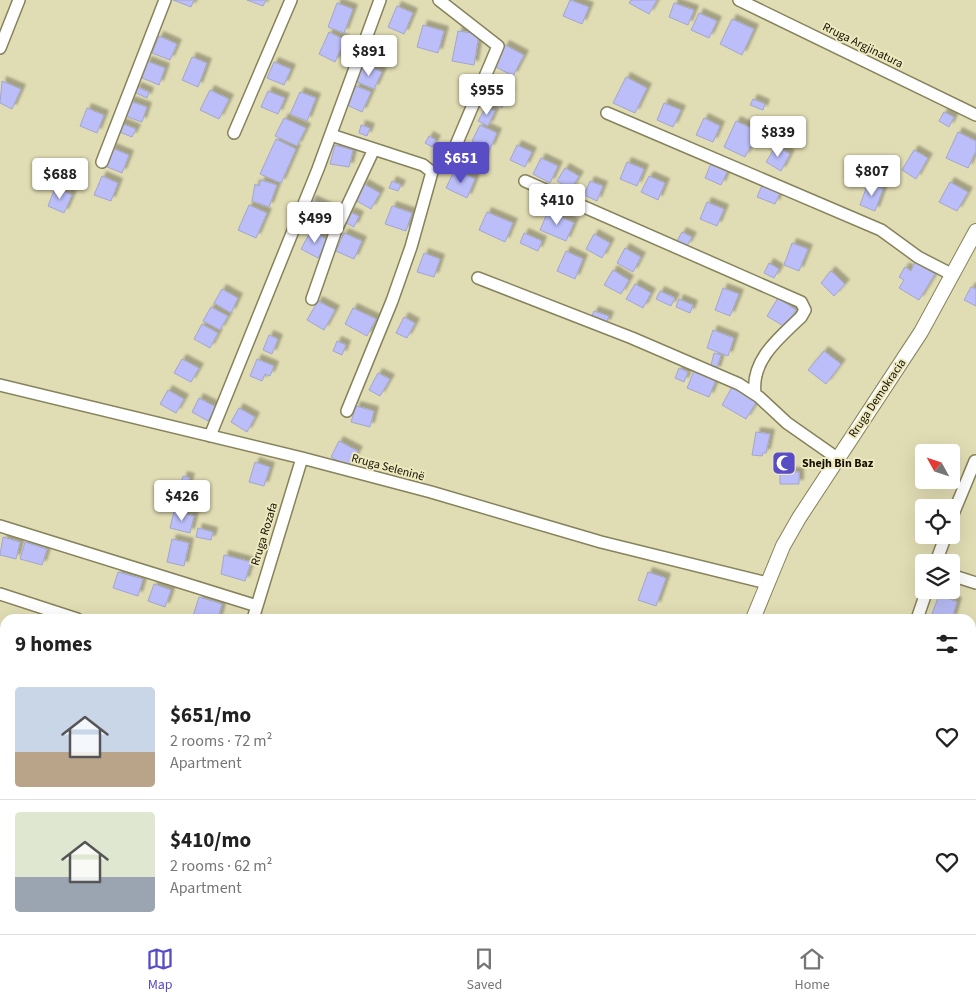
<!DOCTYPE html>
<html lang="en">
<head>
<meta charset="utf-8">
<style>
  :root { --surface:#fff; --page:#f6f6f6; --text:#222; --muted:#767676; --line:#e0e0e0; --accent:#584dc5 }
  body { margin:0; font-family:"Source Sans 3",sans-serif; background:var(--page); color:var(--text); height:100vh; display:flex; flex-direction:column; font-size:19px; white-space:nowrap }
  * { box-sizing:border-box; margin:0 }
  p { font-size:16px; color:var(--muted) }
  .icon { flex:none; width:28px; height:28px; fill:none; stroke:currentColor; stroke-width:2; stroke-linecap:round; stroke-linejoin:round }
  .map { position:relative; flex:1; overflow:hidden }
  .panel { position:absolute; left:0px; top:614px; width:976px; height:321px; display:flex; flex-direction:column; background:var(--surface); border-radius:15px 15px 0 0; box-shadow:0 5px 20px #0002 }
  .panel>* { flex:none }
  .needle { width:32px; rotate:310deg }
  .fabs { position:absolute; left:915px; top:444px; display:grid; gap:10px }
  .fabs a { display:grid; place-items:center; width:45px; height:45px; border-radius:5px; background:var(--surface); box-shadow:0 5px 20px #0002; font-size:25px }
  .price { position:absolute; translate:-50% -42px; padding:0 11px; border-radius:5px; background:#fff; color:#222; font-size:16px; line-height:32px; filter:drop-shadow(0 1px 2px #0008) }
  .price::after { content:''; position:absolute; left:50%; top:30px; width:15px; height:11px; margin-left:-8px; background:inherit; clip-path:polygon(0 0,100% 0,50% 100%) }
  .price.on { background:var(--accent); color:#fff }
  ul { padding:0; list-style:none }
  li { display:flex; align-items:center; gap:15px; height:125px; padding:0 15px }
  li+li { border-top:1px solid var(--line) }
  li span { display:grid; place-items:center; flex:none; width:140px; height:100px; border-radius:5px; color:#555 }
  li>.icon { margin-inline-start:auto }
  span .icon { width:60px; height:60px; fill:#fffc; stroke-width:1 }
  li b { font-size:21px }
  h2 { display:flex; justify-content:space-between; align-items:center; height:60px; padding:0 15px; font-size:21px }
  .menu { display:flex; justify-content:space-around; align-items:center; height:70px; border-top:1px solid var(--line); background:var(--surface); font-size:14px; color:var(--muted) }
  .menu a { display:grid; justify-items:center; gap:2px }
  .menu .on { color:var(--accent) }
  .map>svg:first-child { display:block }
</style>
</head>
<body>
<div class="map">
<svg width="976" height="934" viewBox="0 0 976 934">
  <defs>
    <filter id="shadow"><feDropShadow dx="4.5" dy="-4.5" stdDeviation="1" flood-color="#0004"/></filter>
  </defs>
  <rect width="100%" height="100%" fill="#e0dcb3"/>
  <!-- building -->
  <path fill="#bbbef8" stroke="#a3a6cc" filter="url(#shadow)" d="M173 0H194L191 7Z
    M247 0H266L263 6Z
    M570 0 589 7 582 24 563 16Z
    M631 0H657L649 14 629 3Z
    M337 3 353 9 344 33 328 27Z
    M674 3 694 10 688 25 669 17Z
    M397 6 413 13 404 34 388 27Z
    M699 13 717 21 709 38 691 30Z
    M732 19 754 29 742 55 720 44Z
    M423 25 444 31 438 53 417 47Z
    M458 31 479 34 474 65 452 61Z
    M329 32 345 40 335 62 319 54Z
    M159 36 177 44 170 60 152 53Z
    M505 45 524 55 513 76 494 66Z
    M192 57 207 63 198 87 182 80Z
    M147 61 165 68 159 85 140 77Z
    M274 62 291 69 284 85 267 78Z
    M364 64 382 72 374 89 355 81Z
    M626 77 647 88 635 113 613 103Z
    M2 81 21 89 12 109 0 103Z
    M496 85 510 92 502 108 487 100Z
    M356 86 371 92 362 112 347 105Z
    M137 87 149 92 147 98 134 92Z
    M210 90 229 99 219 119 200 110Z
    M268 91 285 98 278 114 261 107Z
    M300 92 316 98 307 121 290 114Z
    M753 99 765 104 763 110 750 105Z
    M130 101 147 107 142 122 125 116Z
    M664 103 681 110 673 127 657 120Z
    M486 107 495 111 488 126 478 121Z
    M87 108 104 115 97 133 80 126Z
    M944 112 954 117 949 127 939 121Z
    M284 118 306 128 297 146 275 136Z
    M704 118 720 126 713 142 696 135Z
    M736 121 758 131 745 157 724 147Z
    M121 123 136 129 132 137 117 131Z
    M361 125 370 128 367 136 359 133Z
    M480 125 497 133 490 149 472 141Z
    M958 132 976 141V151L968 168 946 158Z
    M429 136 436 140 432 147 425 143Z
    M276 139 296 149 281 183 260 174Z
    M335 145 353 150 349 167 330 164Z
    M517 145 532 152 525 167 510 160Z
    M776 146 790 154 781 171 766 162Z
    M112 148 129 155 122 173 105 166Z
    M469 148 485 154 479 170 463 164Z
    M914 150 928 158 916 179 902 170Z
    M541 158 558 166 550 183 533 174Z
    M712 161 729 168 721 185 705 178Z
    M627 162 644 169 637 186 620 179Z
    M565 168 579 176 571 189 557 181Z
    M455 169 475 179 467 198 446 188Z
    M102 176 118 183 111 201 94 195Z
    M649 176 665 183 658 200 641 192Z
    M261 180 277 185 269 207 252 201 255 184 259 186Z
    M392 181 401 185 398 191 389 188Z
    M590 181 603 186 597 201 584 195Z
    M950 182 968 192 957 211 939 202Z
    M763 183 781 190 775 204 757 197Z
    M868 183 883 189 875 211 860 205Z
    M364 184 380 193 371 209 355 200Z
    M55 188 72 195 64 213 48 206Z
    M312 200 337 212 329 228 304 216Z
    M707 202 724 209 717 226 700 219Z
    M249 205 267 213 256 238 238 230Z
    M392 206 412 213 406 231 385 224Z
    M548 211 574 223 566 241 540 230Z
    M350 212 359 216 354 227 344 222Z
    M487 212 513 223 505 242 479 230Z
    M312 229 328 241 318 258 301 249Z
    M682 232 692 237 687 246 677 241Z
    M344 233 362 241 354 259 336 251Z
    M524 233 542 241 538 251 520 243Z
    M594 234 610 243 602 258 586 249Z
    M792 243 808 249 799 271 784 265Z
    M625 248 641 257 633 272 617 263Z
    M566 251 583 259 575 279 557 271Z
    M424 253 440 259 434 277 417 272Z
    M915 262 935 274 919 300 899 288 904 280 899 277 905 267 911 271Z
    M769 263 779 269 774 278 764 273Z
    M613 270 629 280 621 294 604 285Z
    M831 271 845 284 834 296 821 283Z
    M635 284 651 293 643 308 626 299Z
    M971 287 976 289V306L964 300Z
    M723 288 739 294 730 316 715 310Z
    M222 289 238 298 231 313 214 303Z
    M660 291 675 298 671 306 656 299Z
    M778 298 796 310 785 327 767 316Z
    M679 299 693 305 690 313 676 307Z
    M318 301 335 310 324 330 307 320Z
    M211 307 228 316 220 330 203 321Z
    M353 308 376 319 367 336 345 324Z
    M594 311 609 316 606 324 591 318Z
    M404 317 415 323 407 338 396 333Z
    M202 324 218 333 210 348 194 339Z
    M713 330 734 338 728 356 707 348Z
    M269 335 278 339 272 354 263 350Z
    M337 341 346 345 342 355 333 351Z
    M824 351 841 364 826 384 808 370Z
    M714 353 721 355 716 371 710 369Z
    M182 359 199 368 191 382 174 373Z
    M257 359 274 366 270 376 265 374 262 381 250 376Z
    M679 368 688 372 684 382 675 378Z
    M694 371 716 380 709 397 687 388Z
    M378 373 390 379 380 396 369 390Z
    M732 387 757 401 746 419 722 405Z
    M168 390 184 399 176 413 160 404Z
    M199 398 216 407 208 421 192 412Z
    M356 406 374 411 370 427 351 422Z
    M239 408 255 417 247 432 231 422Z
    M756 432 770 434 766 453H763L762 456 752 455Z
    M339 441 358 451 349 467 331 457Z
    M255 462 270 467 264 486 249 482Z
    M780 472H799V484H780Z
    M183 476 190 478 185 495 178 493Z
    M174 511 194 516 190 533 170 528Z
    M198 528 213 532 211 540 196 537Z
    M3 537 20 542 16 559 0 555Z
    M172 539 189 543 184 566 167 562Z
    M25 542 47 549 42 565 20 559Z
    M224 555 251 562 245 581 221 574Z
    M118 572 143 579 138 596 113 588Z
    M648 572 666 578 656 606 638 600Z
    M154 584 171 590 165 607 148 601Z
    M939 595 957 602 952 619 932 614Z
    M199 597 222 604 218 619H202L193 616Z
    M0 665 5 667V685L0 683Z
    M0 779 5 780V802L0 801Z
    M110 930H130L129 934H110Z
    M185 930H203L202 934H184Z
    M615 930H641L639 934H625Z"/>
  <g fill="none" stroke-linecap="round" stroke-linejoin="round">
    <!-- minor casing -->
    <g stroke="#86825b" stroke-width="14">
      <path id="minor" d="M439 0 498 46 456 145
        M739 0 976 115
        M0 48 19 0
        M607 113 881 230 918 257 953 275
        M234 133 291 0
        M331 135 423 165 432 172 411 247 392 301 347 411
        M102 162 165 0
        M525 181 801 302 805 310 801 317C779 338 751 360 755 393
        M478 278 632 338 739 384 759 397 787 423 837 458
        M312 299 336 230 374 149
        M0 385 302 458 431 492 601 542 767 583
        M210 436 318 169 380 0
        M951 519 975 461
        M0 526 257 606
        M936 562 946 535
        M951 575 976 583
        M0 594 77 619
        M253 619 302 458
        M917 619 927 590
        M971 679 976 680
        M0 722 5 723
        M0 826 5 828
        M0 919 5 920
        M35 930 47 934
        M243 930 255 934
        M573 930 585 934
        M157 934 158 930"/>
    </g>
    <!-- major casing -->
    <g stroke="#86825b" stroke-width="16">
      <path id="major" d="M753 619 783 546 799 518 921 332 976 231
        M660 934 661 930"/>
    </g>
    <!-- minor -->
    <use href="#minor" stroke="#fff" stroke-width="11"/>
    <!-- major -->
    <use href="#major" stroke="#fff" stroke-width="14"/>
  </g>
  <!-- icons -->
  <defs>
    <g id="mosque-square" transform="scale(1.25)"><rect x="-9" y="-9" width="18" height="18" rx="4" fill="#584dc5" stroke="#eee9bf"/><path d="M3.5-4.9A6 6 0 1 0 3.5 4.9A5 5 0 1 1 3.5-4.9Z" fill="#fff"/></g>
  </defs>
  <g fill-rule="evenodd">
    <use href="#mosque-square" x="784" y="463"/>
  </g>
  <g text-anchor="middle" stroke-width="4" stroke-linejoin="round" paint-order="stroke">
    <!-- street labels -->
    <g font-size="12" fill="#121003" stroke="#eee9bf">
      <text transform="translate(863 45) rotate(26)" y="4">Rruga Argjinatura</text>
      <text transform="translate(877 398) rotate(-56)" y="4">Rruga Demokracia</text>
      <text transform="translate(388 467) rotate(15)" y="4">Rruga Seleninë</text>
      <text transform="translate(264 534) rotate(-73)" y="4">Rruga Rozafa</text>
    </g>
    <!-- poi labels -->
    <g font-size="12" font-weight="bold" fill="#121003" stroke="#eee9bf" text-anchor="start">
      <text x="802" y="467">Shejh Bin Baz</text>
    </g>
  </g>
</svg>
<div class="fabs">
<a><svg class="needle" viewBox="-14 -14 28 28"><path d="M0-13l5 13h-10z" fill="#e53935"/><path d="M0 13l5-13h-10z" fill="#767676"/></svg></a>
<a><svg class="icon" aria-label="locate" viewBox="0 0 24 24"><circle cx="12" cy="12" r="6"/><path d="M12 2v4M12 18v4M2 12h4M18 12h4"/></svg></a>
<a><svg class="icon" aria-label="layers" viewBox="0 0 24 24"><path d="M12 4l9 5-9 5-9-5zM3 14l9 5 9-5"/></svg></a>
</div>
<b class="price" style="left:369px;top:77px">$891</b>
<b class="price" style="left:487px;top:116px">$955</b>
<b class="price" style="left:778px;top:158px">$839</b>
<b class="price on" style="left:461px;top:184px">$651</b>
<b class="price" style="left:872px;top:197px">$807</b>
<b class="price" style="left:60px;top:200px">$688</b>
<b class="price" style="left:557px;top:226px">$410</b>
<b class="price" style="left:315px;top:244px">$499</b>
<b class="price" style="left:182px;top:522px">$426</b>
<section class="panel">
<h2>9 homes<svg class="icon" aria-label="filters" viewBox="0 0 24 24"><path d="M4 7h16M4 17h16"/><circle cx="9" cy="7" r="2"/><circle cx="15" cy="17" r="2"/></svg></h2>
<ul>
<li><span style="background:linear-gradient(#c9d6e8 65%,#b9a48a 0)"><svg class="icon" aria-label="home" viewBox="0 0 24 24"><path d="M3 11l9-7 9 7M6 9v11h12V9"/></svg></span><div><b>$651/mo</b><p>2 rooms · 72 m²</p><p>Apartment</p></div><svg class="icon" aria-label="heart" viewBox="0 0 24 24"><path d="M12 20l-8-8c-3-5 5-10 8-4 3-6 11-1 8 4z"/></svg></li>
<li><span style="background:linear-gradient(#dfe7d0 65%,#9aa5b1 0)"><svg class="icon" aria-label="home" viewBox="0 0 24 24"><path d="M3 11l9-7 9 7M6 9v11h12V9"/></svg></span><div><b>$410/mo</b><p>2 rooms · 62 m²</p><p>Apartment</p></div><svg class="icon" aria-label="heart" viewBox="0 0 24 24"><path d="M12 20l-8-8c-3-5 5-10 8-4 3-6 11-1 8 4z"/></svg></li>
</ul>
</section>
</div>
<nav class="menu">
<a class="on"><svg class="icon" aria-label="map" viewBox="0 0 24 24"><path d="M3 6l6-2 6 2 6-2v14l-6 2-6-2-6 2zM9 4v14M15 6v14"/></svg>Map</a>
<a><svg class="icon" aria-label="saved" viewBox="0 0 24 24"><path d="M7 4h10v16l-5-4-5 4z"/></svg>Saved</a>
<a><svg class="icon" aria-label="home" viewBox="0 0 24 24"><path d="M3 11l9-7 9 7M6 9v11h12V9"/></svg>Home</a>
</nav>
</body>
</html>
